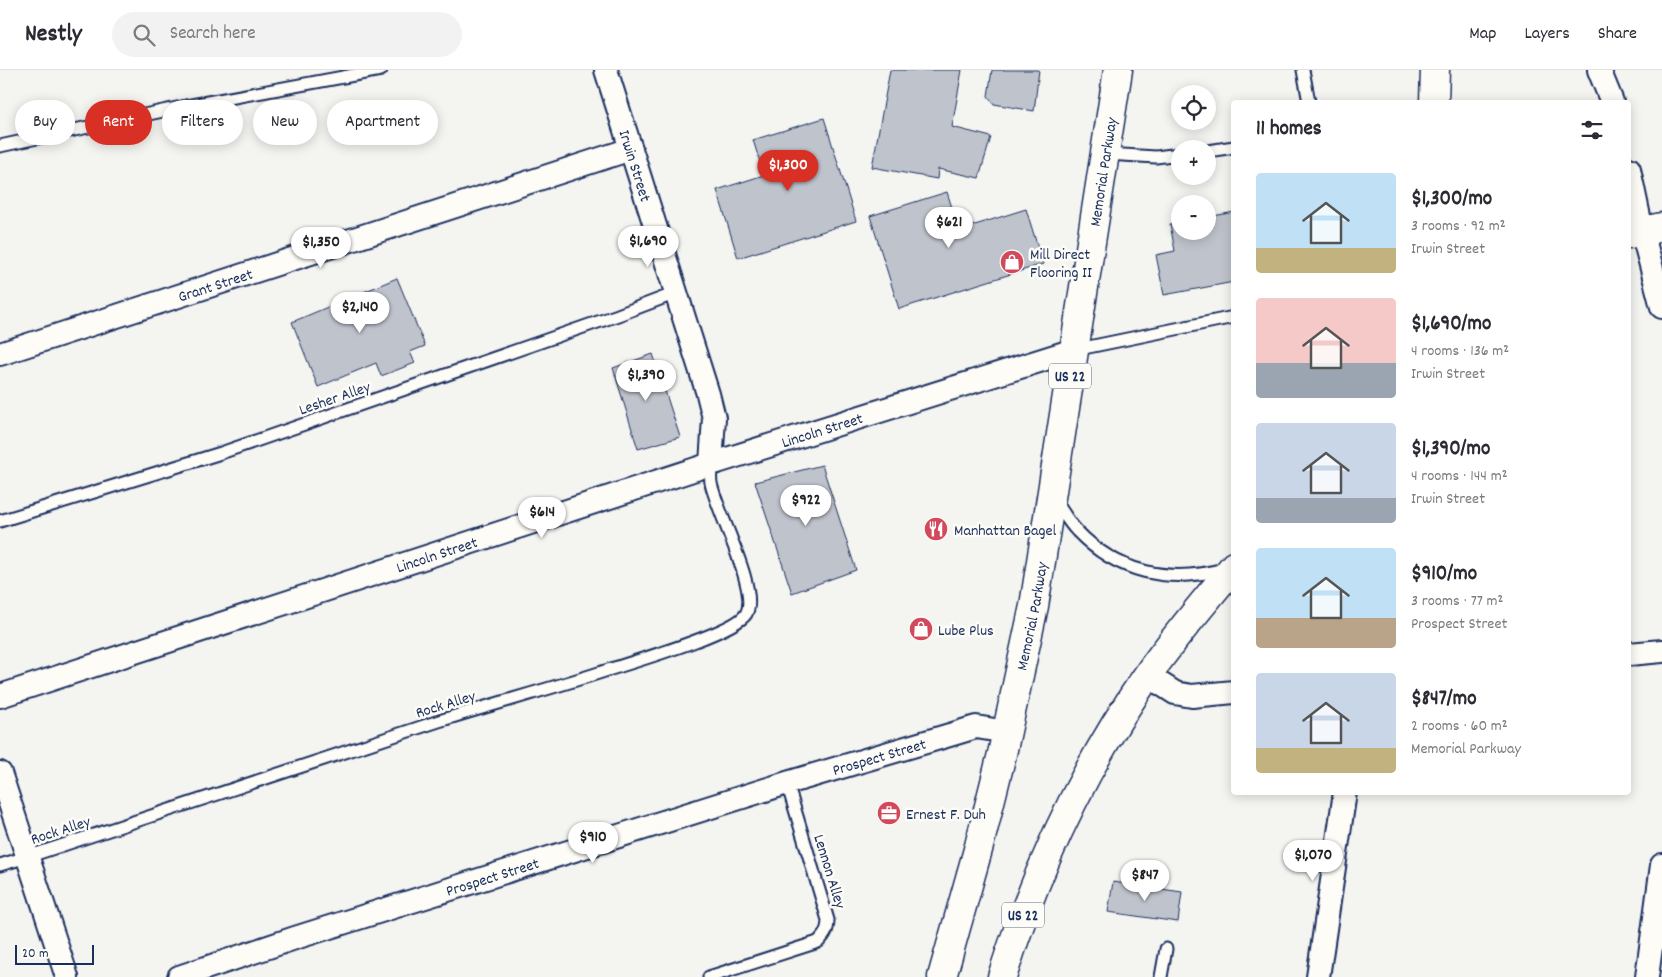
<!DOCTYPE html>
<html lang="en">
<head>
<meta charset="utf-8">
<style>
  :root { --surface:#fff; --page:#f2f2f3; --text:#2b2b33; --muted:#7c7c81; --line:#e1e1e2; --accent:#d93025 }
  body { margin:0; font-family:Dekko,sans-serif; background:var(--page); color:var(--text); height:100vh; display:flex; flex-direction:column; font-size:19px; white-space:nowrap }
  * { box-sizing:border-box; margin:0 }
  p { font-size:16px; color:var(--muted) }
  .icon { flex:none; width:28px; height:28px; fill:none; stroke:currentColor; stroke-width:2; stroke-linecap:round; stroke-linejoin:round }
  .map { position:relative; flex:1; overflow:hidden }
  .drawer { position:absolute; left:1231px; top:30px; width:400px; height:695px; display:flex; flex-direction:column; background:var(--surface); border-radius:5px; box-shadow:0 2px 12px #0003 }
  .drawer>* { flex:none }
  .top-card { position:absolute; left:15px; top:30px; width:475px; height:45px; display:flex; gap:10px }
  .controls { position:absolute; left:1171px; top:15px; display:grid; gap:10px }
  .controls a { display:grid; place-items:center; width:45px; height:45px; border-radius:50%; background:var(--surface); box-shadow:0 2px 12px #0003; font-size:25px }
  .scale { position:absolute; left:15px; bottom:12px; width:79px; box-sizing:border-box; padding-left:5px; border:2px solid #1b2f5e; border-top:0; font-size:14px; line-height:18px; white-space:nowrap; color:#1b2f5e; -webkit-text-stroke:4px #fdfcf7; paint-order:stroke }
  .price { position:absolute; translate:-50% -42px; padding:0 11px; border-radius:18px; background:#fff; color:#222; font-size:16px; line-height:32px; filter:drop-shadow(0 1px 2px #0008) }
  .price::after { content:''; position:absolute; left:50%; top:30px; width:15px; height:11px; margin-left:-8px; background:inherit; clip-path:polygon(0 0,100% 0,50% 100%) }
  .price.on { background:var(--accent); color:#fff }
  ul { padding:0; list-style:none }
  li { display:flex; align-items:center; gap:15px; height:125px; padding:0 25px }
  li span { display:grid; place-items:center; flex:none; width:140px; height:100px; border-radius:5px; color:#555 }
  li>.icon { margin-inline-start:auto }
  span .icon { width:60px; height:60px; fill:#fffc; stroke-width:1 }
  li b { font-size:21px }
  h2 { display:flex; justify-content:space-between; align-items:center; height:60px; padding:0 25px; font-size:21px }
  .pill { padding:0 18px; border-radius:22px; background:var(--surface); box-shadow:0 2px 12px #0003; font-size:18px; line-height:45px }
  .pill.on { background:var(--accent); color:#fff }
  header { display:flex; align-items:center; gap:30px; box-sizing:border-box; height:70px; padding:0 25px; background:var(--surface); border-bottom:1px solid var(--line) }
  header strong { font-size:24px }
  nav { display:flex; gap:28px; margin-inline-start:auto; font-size:18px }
  .search { width:350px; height:45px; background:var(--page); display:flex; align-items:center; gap:12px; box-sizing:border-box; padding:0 18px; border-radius:28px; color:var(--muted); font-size:19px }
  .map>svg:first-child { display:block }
</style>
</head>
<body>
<header>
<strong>Nestly</strong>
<div class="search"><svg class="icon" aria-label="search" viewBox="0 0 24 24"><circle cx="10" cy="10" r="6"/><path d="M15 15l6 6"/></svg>Search here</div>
<nav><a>Map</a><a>Layers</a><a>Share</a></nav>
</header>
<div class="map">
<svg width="1662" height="907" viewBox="0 0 1662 907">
  <rect width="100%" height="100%" fill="#f4f4f1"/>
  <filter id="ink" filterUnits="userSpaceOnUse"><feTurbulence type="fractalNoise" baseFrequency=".02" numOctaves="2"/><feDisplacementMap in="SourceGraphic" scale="10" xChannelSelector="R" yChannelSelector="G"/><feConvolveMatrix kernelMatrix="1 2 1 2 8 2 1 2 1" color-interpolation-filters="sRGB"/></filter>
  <g filter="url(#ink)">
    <!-- building -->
    <path fill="#bfc3cc" stroke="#1b2f5e" d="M890 0H962L952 57 991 67 979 108 938 99 937 109 872 97Z
      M992 0H1039L1034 41 994 34 988 26Z
      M824 48 856 151 738 188 717 120 764 105 753 70Z
      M947 122 959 160 1026 139 1043 194 899 239 870 146Z
      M1234 142V212L1164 225 1156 185 1175 181 1170 154 1180 152V161H1208V147Z
      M397 208 425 276 410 282 415 293 381 306 376 293 318 317 292 252Z
      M653 284 680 367 638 379 613 298Z
      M822 395 856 500 792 523 755 412Z
      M1113 812 1182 822 1178 852 1108 842Z"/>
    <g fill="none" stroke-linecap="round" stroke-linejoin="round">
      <!-- service casing -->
      <g stroke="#1b2f5e" stroke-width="15">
        <path id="service" d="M1303 0 1309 32
          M0 76 186 36 381 0
          M1208 81 1234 77
          M1106 84 1156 87 1180 84
          M1074 280 1234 247
          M1055 430C1062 440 1068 452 1077 461 1117 503 1169 514 1224 499
          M0 451 221 383 618 245 676 223
          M0 795 27 787C164 742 301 696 439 651 496 633 554 618 611 599 636 591 735 562 746 544 760 521 716 440 711 413 710 407 711 400 711 394
          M709 907 818 872C825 865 828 860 828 850L787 713
          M1161 907 1166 879"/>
      </g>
      <!-- minor casing -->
      <g stroke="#1b2f5e" stroke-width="26">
        <g id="minor">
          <path id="s1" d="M606 0 708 324 714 348 711 394"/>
          <path d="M1599 0 1612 32"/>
          <path d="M1629 99 1642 161 1662 237"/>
          <path id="s2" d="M0 284 631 79"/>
          <path d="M1629 584 1662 581"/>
          <path d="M1147 605 1175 623 1192 626 1234 622"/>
          <path id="s3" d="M0 626 711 394 1074 280"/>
          <path d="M0 703 67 907"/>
          <path id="s4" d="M179 907 295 868 787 713 953 664 976 657 1007 662"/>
          <path d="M1318 907 1345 722"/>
          <path d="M1647 907 1662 795"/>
        </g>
      </g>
      <!-- secondary casing -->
      <g stroke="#1b2f5e" stroke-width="31">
        <path id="secondary" d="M1629 164 1662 157"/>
      </g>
      <!-- trunk casing -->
      <g stroke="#1b2f5e" stroke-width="31">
        <g id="trunk">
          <path d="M1434 32 1435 0"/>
          <path id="s5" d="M942 907 979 776 1002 684 1034 536 1118 0"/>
          <path d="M1002 907C1036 800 1084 696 1149 603 1175 566 1205 531 1234 496"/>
        </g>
      </g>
      <!-- service -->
      <use href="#service" stroke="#fdfcf7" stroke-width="11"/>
      <!-- minor -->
      <use href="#minor" stroke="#fdfcf7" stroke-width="22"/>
      <!-- secondary -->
      <use href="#secondary" stroke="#fdfcf7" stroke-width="28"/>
      <!-- trunk -->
      <use href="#trunk" stroke="#fdfcf7" stroke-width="28"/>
    </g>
  </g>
  <!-- icons -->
  <defs>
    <g id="shop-disc" transform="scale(1.25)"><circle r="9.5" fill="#d1495b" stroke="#fdfcf7"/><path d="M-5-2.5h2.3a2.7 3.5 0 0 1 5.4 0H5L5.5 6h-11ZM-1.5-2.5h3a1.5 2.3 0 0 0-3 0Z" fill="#fff"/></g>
    <g id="restaurant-disc" transform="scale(1.25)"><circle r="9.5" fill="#d1495b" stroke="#fdfcf7"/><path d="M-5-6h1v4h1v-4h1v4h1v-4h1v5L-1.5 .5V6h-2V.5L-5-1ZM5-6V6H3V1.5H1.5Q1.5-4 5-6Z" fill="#fff"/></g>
    <g id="office-disc" transform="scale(1.25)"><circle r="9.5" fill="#d1495b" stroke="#fdfcf7"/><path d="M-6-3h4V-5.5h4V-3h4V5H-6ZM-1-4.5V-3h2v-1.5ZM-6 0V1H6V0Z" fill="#fff"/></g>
  </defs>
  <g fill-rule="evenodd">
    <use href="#shop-disc" x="1012" y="192"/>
    <use href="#restaurant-disc" x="936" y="459"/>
    <use href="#shop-disc" x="921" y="559"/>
    <use href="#office-disc" x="889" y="743"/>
  </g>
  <g text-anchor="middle" stroke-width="5" stroke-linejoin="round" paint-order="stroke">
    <!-- shield labels -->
    <g fill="#fdfcf7" stroke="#5f6c8c" stroke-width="1">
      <rect x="1049" y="293.5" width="42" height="25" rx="4"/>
      <rect x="1002" y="832.5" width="42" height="25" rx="4"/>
    </g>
    <g font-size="15" font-weight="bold" fill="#1b2f5e">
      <text x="1070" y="311">US 22</text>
      <text x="1023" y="850">US 22</text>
    </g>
    <!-- street labels -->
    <g font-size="16" fill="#1b2f5e" stroke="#fdfcf7">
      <text dy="6" stroke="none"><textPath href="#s1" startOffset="100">Irwin Street</textPath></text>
      <text dy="6" stroke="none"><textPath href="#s5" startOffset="822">Memorial Parkway</textPath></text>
      <text dy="6" stroke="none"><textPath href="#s2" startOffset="226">Grant Street</textPath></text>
      <text transform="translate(334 327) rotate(-19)" y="6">Lesher Alley</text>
      <text dy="6" stroke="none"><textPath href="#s3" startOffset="864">Lincoln Street</textPath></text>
      <text dy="6" stroke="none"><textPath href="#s3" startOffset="459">Lincoln Street</textPath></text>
      <text dy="6" stroke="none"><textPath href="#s5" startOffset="372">Memorial Parkway</textPath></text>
      <text transform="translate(445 633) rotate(-17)" y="6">Rock Alley</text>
      <text dy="6" stroke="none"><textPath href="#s4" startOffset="734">Prospect Street</textPath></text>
      <text transform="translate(60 759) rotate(-18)" y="6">Rock Alley</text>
      <text transform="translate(831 801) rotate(73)" y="6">Lennon Alley</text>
      <text dy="6" stroke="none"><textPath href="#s4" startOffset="329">Prospect Street</textPath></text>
    </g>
    <!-- poi labels -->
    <g font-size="16" fill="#1b2f5e" stroke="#fdfcf7" text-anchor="start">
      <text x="1030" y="189">Mill Direct<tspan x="1030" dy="18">Flooring II</tspan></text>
      <text x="954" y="465">Manhattan Bagel</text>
      <text x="938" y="565">Lube Plus</text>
      <text x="906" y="749">Ernest F. Duh</text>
    </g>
  </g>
</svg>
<div class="controls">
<a><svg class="icon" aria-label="locate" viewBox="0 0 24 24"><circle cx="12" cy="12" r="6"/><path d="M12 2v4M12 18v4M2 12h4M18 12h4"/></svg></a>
<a>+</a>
<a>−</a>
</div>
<div class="scale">20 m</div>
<b class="price on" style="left:788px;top:122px">$1,300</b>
<b class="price" style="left:949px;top:179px">$621</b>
<b class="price" style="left:648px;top:198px">$1,690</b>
<b class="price" style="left:321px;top:199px">$1,350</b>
<b class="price" style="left:360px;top:264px">$2,140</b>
<b class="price" style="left:646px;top:332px">$1,390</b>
<b class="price" style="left:806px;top:457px">$922</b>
<b class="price" style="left:542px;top:469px">$614</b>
<b class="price" style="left:593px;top:794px">$910</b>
<b class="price" style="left:1313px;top:812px">$1,070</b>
<b class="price" style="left:1145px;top:832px">$847</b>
<div class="top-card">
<a class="pill">Buy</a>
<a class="pill on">Rent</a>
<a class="pill">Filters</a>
<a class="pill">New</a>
<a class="pill">Apartment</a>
</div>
<section class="drawer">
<h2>11 homes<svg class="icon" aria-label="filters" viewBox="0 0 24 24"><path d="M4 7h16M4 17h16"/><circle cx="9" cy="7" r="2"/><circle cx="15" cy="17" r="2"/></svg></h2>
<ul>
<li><span style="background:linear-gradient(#bfe0f5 75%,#c2b280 0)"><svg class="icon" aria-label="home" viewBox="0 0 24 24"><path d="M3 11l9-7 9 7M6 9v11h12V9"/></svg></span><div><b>$1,300/mo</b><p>3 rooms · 92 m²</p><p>Irwin Street</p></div></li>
<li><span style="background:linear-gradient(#f6c9c9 65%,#9aa5b1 0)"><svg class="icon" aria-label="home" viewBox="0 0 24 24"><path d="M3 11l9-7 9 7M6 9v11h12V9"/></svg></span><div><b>$1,690/mo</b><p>4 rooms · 136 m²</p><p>Irwin Street</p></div></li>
<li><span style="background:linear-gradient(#c9d6e8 75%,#9aa5b1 0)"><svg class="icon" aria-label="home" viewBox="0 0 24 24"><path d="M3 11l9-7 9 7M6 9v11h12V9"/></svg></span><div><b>$1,390/mo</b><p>4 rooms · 144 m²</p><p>Irwin Street</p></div></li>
<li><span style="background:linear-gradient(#bfe0f5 70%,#b9a48a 0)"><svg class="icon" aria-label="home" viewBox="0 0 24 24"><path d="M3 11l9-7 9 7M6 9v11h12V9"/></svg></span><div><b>$910/mo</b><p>3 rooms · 77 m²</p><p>Prospect Street</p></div></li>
<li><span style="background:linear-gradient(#c9d6e8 75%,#c2b280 0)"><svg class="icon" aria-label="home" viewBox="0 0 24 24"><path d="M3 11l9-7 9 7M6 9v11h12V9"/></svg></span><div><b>$847/mo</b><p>2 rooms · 60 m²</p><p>Memorial Parkway</p></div></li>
</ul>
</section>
</div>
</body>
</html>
